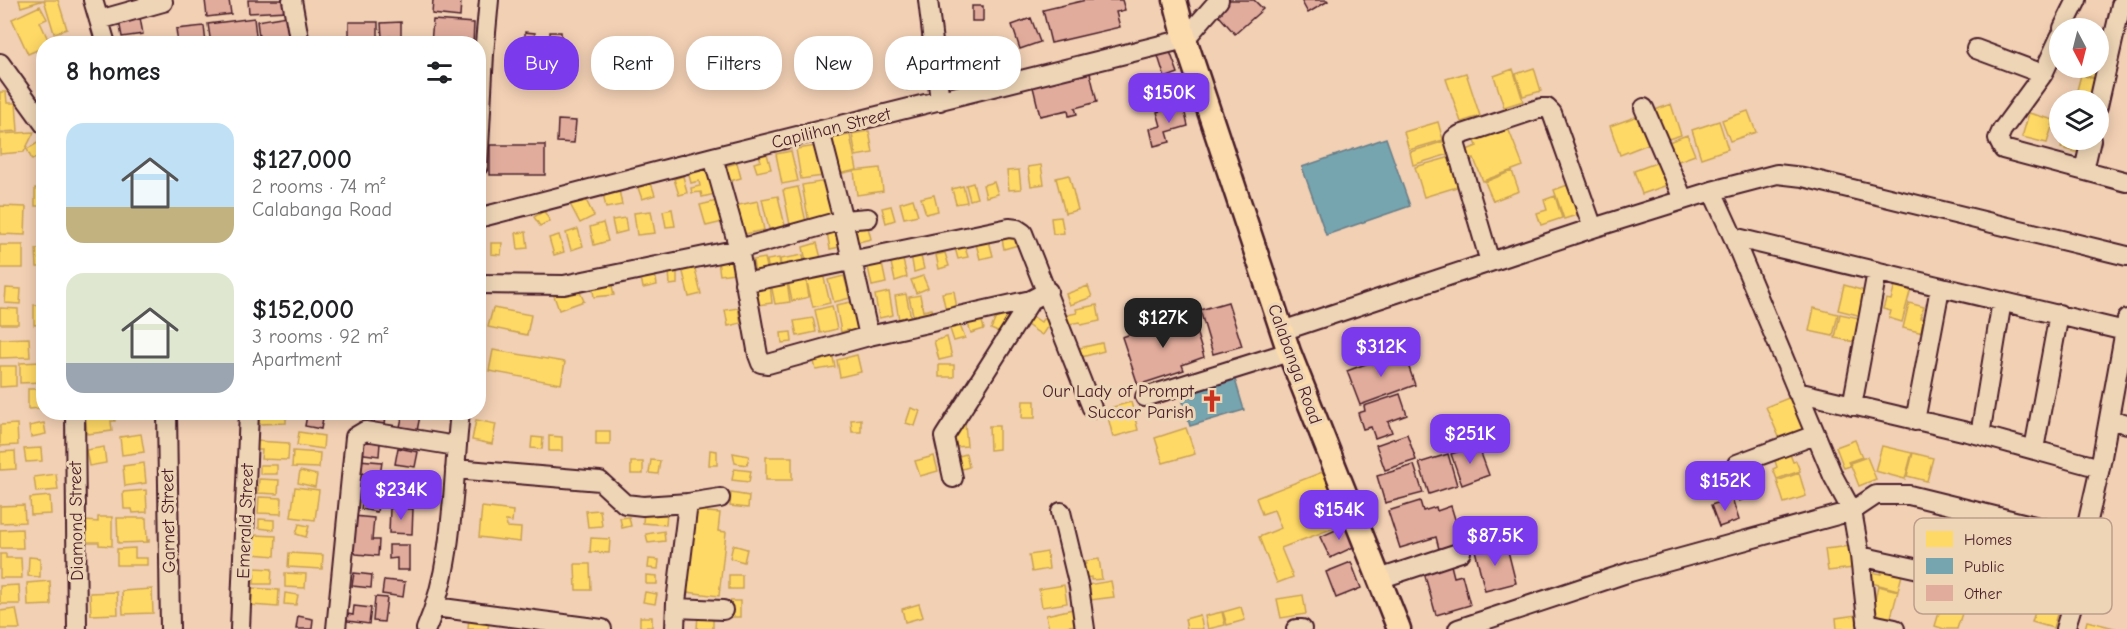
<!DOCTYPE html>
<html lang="en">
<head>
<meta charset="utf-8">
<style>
  :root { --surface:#fff; --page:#f6f6f6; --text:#202124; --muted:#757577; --accent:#7c3aed }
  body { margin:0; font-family:"Comic Neue",sans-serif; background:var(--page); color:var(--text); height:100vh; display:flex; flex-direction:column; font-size:22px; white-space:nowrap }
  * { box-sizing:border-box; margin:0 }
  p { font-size:20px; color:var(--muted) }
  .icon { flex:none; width:33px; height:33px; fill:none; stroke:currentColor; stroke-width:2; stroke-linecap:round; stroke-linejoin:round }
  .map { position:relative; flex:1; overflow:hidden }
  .drawer { position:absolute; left:36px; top:36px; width:450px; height:384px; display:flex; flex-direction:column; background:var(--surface); border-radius:24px; box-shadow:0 3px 15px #0003 }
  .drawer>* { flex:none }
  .hud { position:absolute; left:504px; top:36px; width:570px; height:54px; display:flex; gap:12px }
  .needle { width:39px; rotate:173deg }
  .controls { position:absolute; left:2049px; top:18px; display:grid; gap:12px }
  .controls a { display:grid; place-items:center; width:60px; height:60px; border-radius:50%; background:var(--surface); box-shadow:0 3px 15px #0003; font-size:30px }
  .price { position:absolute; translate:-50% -51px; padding:0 14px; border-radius:12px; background:var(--accent); color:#fff; font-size:20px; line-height:39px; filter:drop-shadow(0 2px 3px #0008) }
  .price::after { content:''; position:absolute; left:50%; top:36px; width:18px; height:14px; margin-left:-9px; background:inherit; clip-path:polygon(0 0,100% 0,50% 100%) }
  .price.on { background:#222; color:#fff }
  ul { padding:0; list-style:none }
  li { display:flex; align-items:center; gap:18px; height:150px; padding:0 30px }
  li span { display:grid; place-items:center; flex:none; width:168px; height:120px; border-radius:18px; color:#555 }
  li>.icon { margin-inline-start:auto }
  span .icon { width:72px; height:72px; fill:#fffc; stroke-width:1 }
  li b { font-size:26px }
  h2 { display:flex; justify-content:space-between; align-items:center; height:72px; padding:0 30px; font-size:26px }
  .tag { padding:0 21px; border-radius:24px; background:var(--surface); box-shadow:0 3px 15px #0003; font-size:21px; line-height:54px }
  .tag.on { background:var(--accent); color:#fff }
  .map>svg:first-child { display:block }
</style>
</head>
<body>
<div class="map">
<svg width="2127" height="629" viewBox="0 0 2127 629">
  <rect width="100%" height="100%" fill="#f2d0b4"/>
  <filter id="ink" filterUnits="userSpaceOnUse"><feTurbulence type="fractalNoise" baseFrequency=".0167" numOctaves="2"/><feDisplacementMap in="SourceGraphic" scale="12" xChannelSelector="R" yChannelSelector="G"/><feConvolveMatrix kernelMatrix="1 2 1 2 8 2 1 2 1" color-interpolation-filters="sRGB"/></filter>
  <g filter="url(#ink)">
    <!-- water -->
    <path fill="#89d9e4" stroke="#708f9a" stroke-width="1.5" d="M927 54 931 86 907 90 903 57Z"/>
    <!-- homes -->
    <path fill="#ffd966" stroke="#c9a154" stroke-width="1.5" d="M19 0H58L67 29 54 33 44 0 21 7Z
      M40 6 47 19 40 22 50 44H44V47L28 54 12 19Z
      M2098 62 2106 64 2102 80 2080 74 2082 68H2098Z
      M1534 68 1541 91 1523 96 1516 74Z
      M1513 69 1523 101 1504 107 1494 76Z
      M1466 73 1480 116 1461 122 1446 79Z
      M2081 75 2102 81 2097 100 2076 94Z
      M0 92H6L7 103H16L18 131 0 132Z
      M1671 104 1681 135 1665 140 1655 110Z
      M1748 111 1756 132 1730 141 1722 120Z
      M2029 113 2054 120 2047 143 2022 137Z
      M1638 116 1648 144 1620 155 1610 126Z
      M1719 121 1728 149 1701 158 1692 130Z
      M1438 122 1443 140 1409 150 1404 132Z
      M1506 123 1523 166 1483 181 1474 159 1467 161 1464 151 1477 146 1473 136Z
      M869 131 873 153 856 156 852 134Z
      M34 132 24 152 0 154V134Z
      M850 135 857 170 838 174 831 138Z
      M1687 135 1695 155 1673 163 1666 143Z
      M2064 140H2088L2084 154 2061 148Z
      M41 141 44 154 32 160 27 149Z
      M1445 141 1449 154 1413 165 1410 152Z
      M817 146 823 176 801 179 796 149Z
      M766 150 771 169 757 172 754 163 761 161 758 152Z
      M791 151 798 181 782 184 776 154Z
      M1451 157 1460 186 1424 197 1415 167Z
      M1664 160 1673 183 1642 194 1634 171Z
      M708 163 715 194 702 197 701 192 692 193 691 188 700 186 699 181 691 183 687 168Z
      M737 163 741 178 730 181 726 166Z
      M1041 165 1044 184 1031 186 1028 167Z
      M880 168 883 191 857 195 854 171Z
      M1019 170 1021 189 1009 190 1007 171Z
      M1512 171 1519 191 1493 201 1485 182Z
      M1069 175 1078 210 1065 213 1056 178Z
      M683 176 687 193 679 195 674 179Z
      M649 177 655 195 642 199 636 182Z
      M826 181 833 220 809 223 802 185Z
      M994 182 998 194 986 197 983 185Z
      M973 183 977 198 970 200 966 185Z
      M1573 183 1583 213 1564 219 1554 190Z
      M618 185 622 205 606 208 602 188Z
      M963 186 967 202 956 204 952 189Z
      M798 187 806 222 790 225 783 190Z
      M35 188H44V206H35Z
      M587 195 585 198 594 216 580 223 570 204Z
      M934 195 938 211 926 214 921 198Z
      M778 196 785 226 769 229 762 199Z
      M1555 196 1562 218 1541 225 1537 213 1547 210 1544 200Z
      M913 199 918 215 904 218 900 203Z
      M717 201 723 222 706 226 700 205Z
      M758 201 764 230 740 235 734 206Z
      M0 206 26 207 25 235 0 234Z
      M891 206 895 220 886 223 882 208Z
      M672 209 675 226 666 227 663 211Z
      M544 211 550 221 540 226 534 217Z
      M651 211 655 233 637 235 634 213Z
      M1061 217 1064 233 1053 234 1051 218Z
      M625 218 627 231 615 234 612 220Z
      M603 223 608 241 594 245 590 227Z
      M867 223 871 239 858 242 854 225Z
      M578 229 583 246 571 250 566 233Z
      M841 229 845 246 830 249 827 232Z
      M526 232 528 248 518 249 516 233Z
      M559 235 564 252 554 255 549 238Z
      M1016 235 1018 245 1004 249 1002 239Z
      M988 237 993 256 980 259 975 240Z
      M491 243H502L501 255 491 254Z
      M817 243 822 262 807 266 803 247Z
      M0 245H23V268H0Z
      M964 245 968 257 958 259 955 248Z
      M36 249H44V267H37Z
      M920 252 924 269 914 272 911 254Z
      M945 253 949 266 939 269 936 255Z
      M803 255 805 267 782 271 780 259Z
      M765 258 768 272 755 274 753 260Z
      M779 258 781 271 769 273 767 260Z
      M732 259 734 273 720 275 718 261Z
      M903 260 907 277 895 281 891 263Z
      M882 264 886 283 872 286 868 267Z
      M694 265 701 294 689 297 682 268Z
      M677 270V284L670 285 669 271Z
      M655 274 657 285 643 288 641 277Z
      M823 274 830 303 813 307 806 278Z
      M844 276 850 298 834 302 828 280Z
      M923 276 928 288 916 293 911 280Z
      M806 279 809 297 792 301 788 282Z
      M611 281 614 295 594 297 592 284Z
      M787 282 790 302 775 304 771 284Z
      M770 285 772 303 757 305 755 287Z
      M1844 285 1868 292 1862 316 1838 310Z
      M1895 285 1911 288 1902 322 1889 318 1891 311 1883 309 1886 299 1891 300Z
      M1088 286 1092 297 1070 305 1066 294Z
      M6 288 21 289 20 304 5 303Z
      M578 288 584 301 559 310 554 296Z
      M954 291 957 309 946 311 942 293Z
      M889 292 893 315 879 318 875 295Z
      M906 294 911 318 899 320 895 296Z
      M920 295 923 311 932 309 934 318 915 323 909 297Z
      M856 301 863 331 849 334 848 330 841 332 836 305Z
      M1909 303 1924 307 1920 318 1926 319 1923 333 1903 328Z
      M34 305H44V324L34 325Z
      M1097 305 1100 321 1081 325 1080 322 1068 324 1067 315 1077 313 1076 309Z
      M832 306 837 329 820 333 815 310Z
      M0 308 18 309V324H0Z
      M493 308 531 315 527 335 488 327Z
      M738 308 741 323 728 326 725 310Z
      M1814 308 1838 314 1833 336 1809 331Z
      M998 313 1007 317 1000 333 991 329Z
      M980 314 984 329 971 333 966 317Z
      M1029 314 1041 322 1045 316 1051 321 1042 335 1024 323Z
      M1840 314 1864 319 1859 343 1835 338Z
      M813 318 816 332 797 336 794 321Z
      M959 323 965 338 954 341 949 326Z
      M791 332 792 342 782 343 781 333Z
      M947 337 952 357 939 360 934 341Z
      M29 338 30 357 0 358V339Z
      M1102 343 1104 351 1078 358 1075 349Z
      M831 349 835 367 816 370 812 353Z
      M493 350 565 362 561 384 489 371Z
      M857 355 861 372 840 377 837 360Z
      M41 362 42 382 20 383V363Z
      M939 365H954V377H939Z
      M0 366H16V386L0 387Z
      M28 389H44V408L28 409Z
      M1791 397 1804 429 1780 439 1766 407Z
      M1023 401H1035V418H1022Z
      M1131 402 1138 430 1113 437 1106 409Z
      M911 408 920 411 915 426 906 423Z
      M85 412H114L115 421H111L112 431 87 434Z
      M258 412H286V423L259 424Z
      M861 419V432H852L851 420Z
      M476 420 496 424 492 444 472 440Z
      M44 423 46 434 31 437 29 426Z
      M965 423 967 446 955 447 953 424Z
      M17 424 18 445 0 446V425Z
      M989 426H999V449L990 450Z
      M1186 428 1195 454 1163 463 1155 438Z
      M596 431H610V445H596Z
      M299 432 324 436 323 449 297 445Z
      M141 434 144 452 122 455 120 437Z
      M549 436 562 437V451H549Z
      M532 437 543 438 542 449 531 448Z
      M1855 440 1862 457 1848 462 1850 466 1844 468 1836 447Z
      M255 441 289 443 288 460 261 459 262 450H254Z
      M1882 446 1912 453 1905 479 1875 471Z
      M104 447 106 463 89 466 86 450Z
      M41 448 42 461 26 462 24 449Z
      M1788 449 1793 462 1796 461 1800 471 1777 479 1773 469 1777 467 1773 455Z
      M710 450 717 451V465H709Z
      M15 451 16 469 0 470V452Z
      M293 451 320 453 319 468 292 467Z
      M733 453 749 456 747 465 735 463Z
      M1913 453 1933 458 1927 481 1907 476Z
      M966 454 969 467 955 471 952 458Z
      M934 456 938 471 920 476 915 461Z
      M766 457H792V480H766Z
      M1867 457 1876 479 1859 486 1850 463Z
      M651 460 660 461 658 474 649 473Z
      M631 462H643V474H631Z
      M144 463 146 483 125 486 123 466Z
      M260 465H277V474H260Z
      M734 469 751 471 749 482 732 480Z
      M300 471 317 475 315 487 298 483Z
      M1325 471 1347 523 1281 548 1293 577 1277 583 1259 537 1281 528 1274 510 1262 514 1256 498Z
      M1799 473 1806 496 1784 503 1777 481Z
      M56 474 58 490 36 492 34 477Z
      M259 479 279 480 278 494 258 493Z
      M295 487 319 490 315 520 291 517Z
      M146 490 147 512 133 513 132 509H124L123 492Z
      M731 493 749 496 748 508 730 506Z
      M50 496 51 514 31 515 30 498Z
      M259 497 282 498 281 514 258 513Z
      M24 505 25 522 0 523V506Z
      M482 507 513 511 512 522 506 521 507 527 521 528 520 542 479 537Z
      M697 507 707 508V512L720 513 718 531 726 532 719 596 687 592Z
      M644 509 667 511 666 525 643 523Z
      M600 510 602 526 588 527 586 511Z
      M98 517H112V546L99 545V542H85L86 521 98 522Z
      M629 517 631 526 622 528 620 518Z
      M117 518H146L147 541 149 540V542L118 543Z
      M259 519 274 520V530L259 528Z
      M299 524 309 526 306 537 296 534Z
      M22 529 23 548H0V530Z
      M664 531 665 541 648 543 646 534Z
      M255 535 276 536 275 556 253 554Z
      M591 538 610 539 609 553 590 552Z
      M733 545 747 549 744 562 730 558Z
      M1851 546 1853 568 1828 571 1825 549Z
      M135 548V558H147V565H117V549Z
      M1047 552 1049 569 1032 572 1029 555Z
      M289 553 323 555 322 569 288 567Z
      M0 554H6V558H21L22 578H0Z
      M29 557 40 558V577L28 576Z
      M649 559 659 560 658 569 648 568Z
      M1099 559 1102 579 1091 580V577L1084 578 1082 565 1086 564V561Z
      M575 564H590L591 590H576Z
      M1883 566 1903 571 1898 590 1868 582 1871 572 1881 574Z
      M255 568 272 569 271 584H254Z
      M285 573 306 574 305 588 285 587Z
      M646 575 657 576V584H646Z
      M729 575H742V589H729Z
      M50 581 51 605 28 606 27 583Z
      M1111 581 1114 597 1090 600 1087 585Z
      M19 585 20 604H0V586Z
      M1064 585 1067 603 1042 607 1039 589Z
      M1878 586 1898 591 1891 617 1880 616 1873 608Z
      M252 588 279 590 278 607 251 605Z
      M152 589 153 613 123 614 122 591Z
      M117 592 118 614 91 615 90 593Z
      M645 592 657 594 655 604 643 602Z
      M285 593 298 595 296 605 284 604Z
      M1303 595 1306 614 1281 618 1277 599Z
      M2039 598 2060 604 2053 628 2032 622Z
      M727 601H740V617H727Z
      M1942 603 1963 610 1957 629H1944L1935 626Z
      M919 604 923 617 905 622 902 609Z
      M1241 607 1245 620 1227 625 1223 612Z
      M16 609 20 629H0V611Z
      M1073 609 1076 625 1049 629 1046 615Z
      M1222 612 1225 625 1208 629 1205 616Z
      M698 614H713V629H697Z
      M1200 615 1203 629H1187L1185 619Z
      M1856 615 1857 629H1837L1836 618Z
      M469 617 489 620 488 629H468Z
      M640 617H652V627H640Z
      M2087 621 2118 629H2085Z"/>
    <!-- public -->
    <path fill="#76a5af" stroke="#697d87" stroke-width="1.5" d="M1386 138 1410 206 1326 235 1302 167Z
      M1234 376 1244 410 1190 426 1180 392Z"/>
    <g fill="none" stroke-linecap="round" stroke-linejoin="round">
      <!-- shore -->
      <path stroke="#636975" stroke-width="1.5" d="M920 61 922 63 924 79 914 83 912 80 910 64Z"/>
    </g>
    <!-- building -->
    <path fill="#e1ac9c" stroke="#4a1f2b" stroke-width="1.5" d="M205 0H229L231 14 207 17Z
      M248 0H286L287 11 249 13Z
      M433 0H461L460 17 432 14Z
      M1086 0H1122L1125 10 1116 12 1120 27 1051 43 1043 10Z
      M1223 0H1254L1263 9 1235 34 1213 9Z
      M1304 0H1327L1328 1 1308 13 1302 2Z
      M972 6H983V21H972Z
      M287 16 290 43 260 44 257 21Z
      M140 18 143 34 122 37 119 21Z
      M254 18 257 44H211L208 24Z
      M1031 18 1040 42 1020 49 1012 25Z
      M433 20 474 23 473 44 431 43Z
      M349 22H378V43H349Z
      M401 22V36L382 37 381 23Z
      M204 26 206 44H178L176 29Z
      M525 32 535 33 534 43H525Z
      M550 32H561L562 47H550Z
      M1169 49 1178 73 1165 78 1157 53Z
      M1090 73 1097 102 1075 108 1077 114 1069 116 1068 110 1040 116 1033 87 1042 84 1041 80 1063 75 1064 79Z
      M1183 105 1188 126 1167 132 1170 142 1154 146 1150 129 1161 126 1157 112Z
      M558 120 576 121 574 143 557 142Z
      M490 145H545V175H490Z
      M1228 302 1242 346 1213 354 1200 310Z
      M1191 315 1204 357 1182 365 1184 370 1138 385 1122 337Z
      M1403 350 1415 385 1360 405 1347 371Z
      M1400 394 1407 415 1388 422 1392 432 1375 438 1371 427 1363 429 1358 413 1365 411 1364 406Z
      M365 412 386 413 385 426 364 423Z
      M403 413 420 416 417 431 400 427Z
      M307 415 323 418 321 429 305 426Z
      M1407 434 1416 460 1385 470 1376 445Z
      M359 440 380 443 379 456 357 453Z
      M1478 445 1489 475 1462 485 1451 454Z
      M398 448 418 452 415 467 395 464Z
      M1448 454 1457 485 1429 494 1419 463Z
      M359 460 382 462 380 476 358 473Z
      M1414 465 1423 493 1385 503 1377 476Z
      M1748 467 1759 493 1739 501 1729 475Z
      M395 480 416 482 415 503 394 501Z
      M363 495 379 497 377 512 361 509Z
      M1732 498 1739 520 1719 527 1711 505Z
      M1420 501 1423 511 1436 507 1437 511 1451 506 1462 542 1439 549 1436 537 1400 548 1388 511Z
      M390 508 413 509 412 534 389 533Z
      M353 516 374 518 372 540H379L378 556 356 554 351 548Z
      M1349 524 1358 545 1330 558 1320 537Z
      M1506 543 1516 583 1485 591 1475 550Z
      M389 545H409V570H397V558L389 559Z
      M1450 561 1454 577 1462 575 1470 605 1436 615 1423 569Z
      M1351 562 1361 588 1336 598 1326 572Z
      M354 573 372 575 371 588 352 586Z
      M384 580 405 582 403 597 382 594Z
      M375 597 387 598 384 622 373 621Z
      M354 606 371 608 369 624 341 620 342 613 353 615Z
      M298 616 313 619 312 629H296Z"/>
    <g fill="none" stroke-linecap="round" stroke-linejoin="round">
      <!-- minor casing -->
      <g stroke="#4a1f2b" stroke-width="22">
        <path id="minor" d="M93 0 106 44
          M292 0 300 44
          M928 0 940 101
          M99 20 163 2
          M2063 28 2077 0
          M2060 37 2043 74 2002 130 1998 139 2003 149 2127 182
          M1976 49 2043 74
          M0 63 44 124
          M2098 106 2121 5
          M1644 108 1683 199
          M820 131 843 220 869 336
          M713 157 739 249 758 355 761 363 768 364 869 336 1031 300 1048 291
          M478 166 484 54 489 0
          M2084 170 2091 140
          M1712 191 1733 237 1833 476 1852 511 1860 556 1868 629
          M478 218 713 157 1185 39 1219 0
          M1733 237 2125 331
          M1490 262 1454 139 1460 135 1541 108H1547L1552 113 1593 228
          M744 283 1009 228 1017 229 1023 233 1092 408
          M478 284 564 285 739 249 843 220 868 218
          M1282 331 1593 228 1712 191 1777 174 1803 177 2127 256
          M1797 392 1980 435 2100 468
          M1145 397 1289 352
          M1852 406 1877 272
          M75 412 77 629
          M167 412 170 629
          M2109 419 2127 424
          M1915 421 1940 288
          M1980 435 2002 301
          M2034 449 2059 314
          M1737 464 1815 435
          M455 469 600 481 625 504 643 506 688 503 676 602 675 629
          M953 478 944 437 1031 300
          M688 503 720 498
          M1061 512 1079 587 1085 629
          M1860 556 2073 603
          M1379 579 1461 552
          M435 607 602 629
          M676 608 723 610
          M1867 623 1895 629
          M240 629 249 412
          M336 629 355 437 365 431 456 446
          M426 629C455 562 452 484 460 412
          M1296 629H1302
          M1458 629 1630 572 1852 511 1876 495H1909L2084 538
          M2065 629 2073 603 2084 538 2100 468 2127 319"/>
      </g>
      <!-- major casing -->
      <g stroke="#4a1f2b" stroke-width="27">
        <path id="major" d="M1175 0 1185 39 1289 352 1399 629"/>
      </g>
      <!-- minor -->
      <use href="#minor" stroke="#eed5b6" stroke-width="18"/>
      <!-- major -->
      <use href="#major" stroke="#fcdcac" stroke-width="22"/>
    </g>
  </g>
  <!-- icons -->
  <defs>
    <g id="church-bare" transform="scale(1.8)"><path d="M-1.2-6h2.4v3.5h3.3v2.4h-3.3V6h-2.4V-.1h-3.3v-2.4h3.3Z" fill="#c8321e" stroke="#eed5b6" stroke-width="2.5" paint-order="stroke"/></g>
  </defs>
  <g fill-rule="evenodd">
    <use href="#church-bare" x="1212" y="401"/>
  </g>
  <g text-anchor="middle" stroke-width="6" stroke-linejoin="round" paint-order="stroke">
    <!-- street labels -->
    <g font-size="18" fill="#4a1f2b" stroke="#eed5b6">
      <text transform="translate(831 128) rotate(-14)" y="6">Capilihan Street</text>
      <text transform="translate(1295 364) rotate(70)" y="6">Calabanga Road</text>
      <text transform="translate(76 521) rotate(-91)" y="6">Diamond Street</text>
      <text transform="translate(168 521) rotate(-91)" y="6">Garnet Street</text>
      <text transform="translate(245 521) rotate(-88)" y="6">Emerald Street</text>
    </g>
    <!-- poi labels -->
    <g font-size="18" fill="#4a1f2b" stroke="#eed5b6" text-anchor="end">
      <text x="1194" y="397">Our Lady of Prompt<tspan x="1194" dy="21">Succor Parish</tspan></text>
    </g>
  </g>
  <!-- legend -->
  <rect x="1914" y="518" width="198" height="96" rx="9" fill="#eed5b6" stroke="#bd9e8c" stroke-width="1.5"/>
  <rect x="1926" y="531" width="27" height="16" fill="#ffd966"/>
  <rect x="1926" y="558" width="27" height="16" fill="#76a5af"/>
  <rect x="1926" y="585" width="27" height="16" fill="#e1ac9c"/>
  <g font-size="16" fill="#4a1f2b">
    <text x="1964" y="545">Homes</text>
    <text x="1964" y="572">Public</text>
    <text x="1964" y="599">Other</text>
  </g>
</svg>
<div class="controls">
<a><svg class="needle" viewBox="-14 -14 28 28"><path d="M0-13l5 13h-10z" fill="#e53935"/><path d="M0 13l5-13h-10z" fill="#757577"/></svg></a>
<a><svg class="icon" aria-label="layers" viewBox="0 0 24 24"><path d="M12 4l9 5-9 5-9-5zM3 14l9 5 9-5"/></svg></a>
</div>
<b class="price" style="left:1169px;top:124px">$150K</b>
<b class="price on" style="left:1163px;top:349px">$127K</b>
<b class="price" style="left:1381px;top:378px">$312K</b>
<b class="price" style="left:1470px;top:465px">$251K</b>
<b class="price" style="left:1725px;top:512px">$152K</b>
<b class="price" style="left:401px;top:521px">$234K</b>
<b class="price" style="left:1339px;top:541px">$154K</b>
<b class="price" style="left:1495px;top:567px">$87.5K</b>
<div class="hud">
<a class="tag on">Buy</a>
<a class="tag">Rent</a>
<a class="tag">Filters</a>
<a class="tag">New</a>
<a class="tag">Apartment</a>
</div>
<section class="drawer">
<h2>8 homes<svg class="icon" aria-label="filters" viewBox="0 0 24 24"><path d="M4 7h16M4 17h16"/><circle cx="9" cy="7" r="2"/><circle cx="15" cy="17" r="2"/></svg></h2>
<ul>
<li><span style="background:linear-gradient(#bfe0f5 70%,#c2b280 0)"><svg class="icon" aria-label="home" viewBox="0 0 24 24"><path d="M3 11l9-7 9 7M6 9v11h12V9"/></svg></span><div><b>$127,000</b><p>2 rooms · 74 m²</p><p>Calabanga Road</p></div></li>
<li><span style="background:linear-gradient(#dfe7d0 75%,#9aa5b1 0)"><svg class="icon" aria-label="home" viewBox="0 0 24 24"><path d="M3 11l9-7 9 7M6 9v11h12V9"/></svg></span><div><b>$152,000</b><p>3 rooms · 92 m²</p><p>Apartment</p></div></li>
</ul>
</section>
</div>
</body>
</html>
